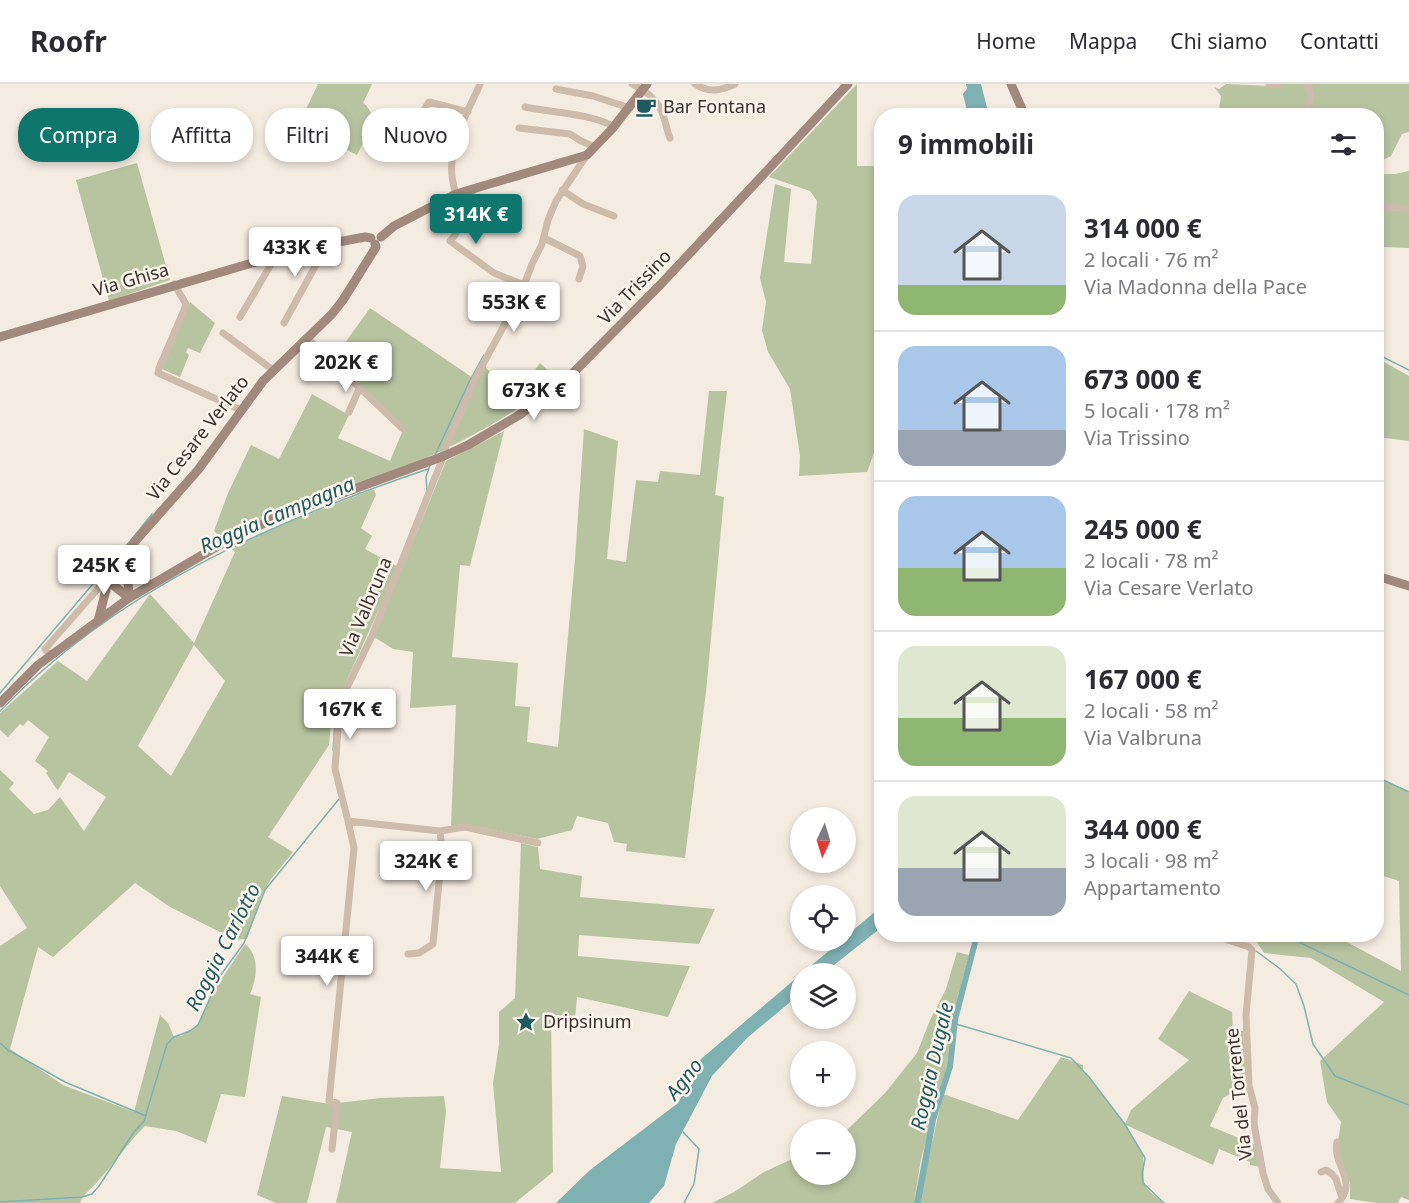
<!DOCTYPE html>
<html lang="it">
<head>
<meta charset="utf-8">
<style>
  :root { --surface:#fff; --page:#f2f2f3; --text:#2b2b33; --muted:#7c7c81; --line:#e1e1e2; --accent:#0f766e }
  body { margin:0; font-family:"Noto Sans",sans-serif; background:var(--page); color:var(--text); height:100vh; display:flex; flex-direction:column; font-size:22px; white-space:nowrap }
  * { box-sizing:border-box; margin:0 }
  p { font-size:20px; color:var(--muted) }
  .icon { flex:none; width:33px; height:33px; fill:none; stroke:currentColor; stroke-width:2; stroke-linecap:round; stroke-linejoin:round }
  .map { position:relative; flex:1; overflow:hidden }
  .sheet { position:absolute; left:874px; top:24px; width:510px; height:834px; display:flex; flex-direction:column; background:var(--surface); border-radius:24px; box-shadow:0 3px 9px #0003 }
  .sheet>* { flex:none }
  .banner { position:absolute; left:18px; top:24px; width:570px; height:54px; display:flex; gap:12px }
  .needle { width:39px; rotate:184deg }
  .controls { position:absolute; left:790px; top:723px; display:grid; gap:12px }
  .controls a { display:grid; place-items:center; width:66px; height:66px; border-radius:50%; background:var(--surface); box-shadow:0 3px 9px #0003; font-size:30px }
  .price { position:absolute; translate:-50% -51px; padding:0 14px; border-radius:6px; background:#fff; color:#222; font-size:20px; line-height:39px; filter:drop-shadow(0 2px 3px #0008) }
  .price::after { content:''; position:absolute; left:50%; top:36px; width:18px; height:14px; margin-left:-9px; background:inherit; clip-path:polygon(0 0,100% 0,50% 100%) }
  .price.on { background:var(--accent); color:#fff }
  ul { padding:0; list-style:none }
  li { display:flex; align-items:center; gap:18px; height:150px; padding:0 24px }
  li+li { border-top:2px solid var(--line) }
  li span { display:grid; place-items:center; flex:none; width:168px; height:120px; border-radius:18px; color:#555 }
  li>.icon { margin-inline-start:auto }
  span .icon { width:72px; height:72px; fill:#fffc; stroke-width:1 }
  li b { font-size:26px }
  h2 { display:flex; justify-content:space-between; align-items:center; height:72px; padding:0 24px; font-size:26px }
  .chip { padding:0 21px; border-radius:24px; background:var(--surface); box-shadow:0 3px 9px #0003; font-size:21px; line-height:54px }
  .chip.on { background:var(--accent); color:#fff }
  header { display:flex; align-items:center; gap:36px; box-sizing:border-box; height:84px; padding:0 30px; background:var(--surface); border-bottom:2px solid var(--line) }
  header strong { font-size:28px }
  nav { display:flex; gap:33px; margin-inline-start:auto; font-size:21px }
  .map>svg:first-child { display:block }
</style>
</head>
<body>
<header>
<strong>Roofr</strong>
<nav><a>Home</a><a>Mappa</a><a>Chi siamo</a><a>Contatti</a></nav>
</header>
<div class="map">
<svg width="1409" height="1119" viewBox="0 0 1409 1119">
  <rect width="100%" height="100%" fill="#f4ebe1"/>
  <!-- green -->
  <path fill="#b8c4a0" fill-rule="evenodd" d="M318 0H372L363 19 366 21 375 35 357 71 298 42Z
    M857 0V82H882V347L867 388 799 392 800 372 790 305 768 268 762 246 766 218 760 194 775 100 791 105 784 178 811 180 817 117 810 107 769 93Z
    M1226 0 1270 2 1280 0H1409V48L1402 50 1391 72 1377 79V32L1218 31 1221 12 1214 3 1219 5Z
    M137 79 170 196 109 217 76 96Z
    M1409 87V164L1384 163 1377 166V95L1382 90H1395Z
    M190 218 215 239 200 269 188 264 186 268 189 271 180 293 162 285Z
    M370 224 476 296 485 282 512 315 540 279 557 295C463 374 334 408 222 455L214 447 228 409 251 361 279 375 312 310 349 331 338 354 390 377 403 346 332 277Z
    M1377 274 1409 292V357L1377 353Z
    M709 307H727L715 411 724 413 706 608 685 774 626 767 627 760 614 758 608 739 577 732 572 746 537 755 465 740 451 742 456 621 410 624 413 568 393 565 374 553 446 377 504 347 470 482 460 481 452 573 518 579 515 622 530 623 527 658 558 663 575 475 584 345 618 357 607 475 626 478 636 396 658 398 660 387 700 391Z
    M374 405 376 411 361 444 372 452 365 465 398 483 337 618 332 631 329 661 268 753 293 768 271 795 262 811 247 855 231 856 222 849 170 823 135 799 53 873 38 863 10 965 63 1001 134 1028 160 931 168 939 174 953 181 952 193 945 199 938 211 911 245 860C260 871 257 895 250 910L261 913 245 1013 221 1010 206 1059 176 1047 145 1042C128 1059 114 1079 98 1097 91 1106 85 1107 80 1119H0V862L27 844 0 802V686L14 699 9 705 34 730 48 726 60 713 84 747 106 713 69 688 58 706 56 704 46 689 48 687 35 677 49 653 28 636 23 642 20 640 8 653 0 646V629L58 577 87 597 150 510 194 559 235 468 230 464 276 443ZM194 561 225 597 171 692 138 662Z
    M1377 694 1409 707V1116L1401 1113 1398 1119H1377L1350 1115V1099L1337 1064 1341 1038 1327 1018 1320 977 1384 918 1311 874 1264 869 1252 851H1328L1341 855 1401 887 1399 797 1377 790Z
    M521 759 538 763 540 785 582 792 580 813 715 825 699 860 579 851 578 872 690 882 668 933 577 913 575 934 551 930 553 1088 515 1119H336L352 1048 326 1043 307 1119H276L257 1111 282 1012 329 1020 381 1014 444 1012 446 1027 440 1084 501 1088 493 999 499 961V928L515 914Z
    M957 868 969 871 952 935 947 982 921 1075 914 1119H712L734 1108 764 1088 801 1071V1090H846V1047L885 1009 917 969 930 936 946 905Z
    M1189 907 1232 928 1233 947H1243L1247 1001 1223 1014 1210 1042 1258 1062 1261 1083 1250 1081V1078L1219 1065 1213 1081 1126 1041 1143 1072 1144 1098 1148 1106 1163 1119H921L928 1076 943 1010 1018 1036 1061 973 1083 981V986L1125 1040 1131 1026 1189 976 1158 955Z"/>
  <!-- water -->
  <path fill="#7fb0b2" d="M966 0H981L989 31H968L963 10 967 5Z
    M882 822V843L824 889H802L841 857 846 856V852Z
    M974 851H980L958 936 953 983 936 1036 921 1119H914L930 1035 947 982 952 935Z
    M801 890V909L747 954 712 992 676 1060 664 1102 649 1119H556L590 1086 678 1019 701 975Z"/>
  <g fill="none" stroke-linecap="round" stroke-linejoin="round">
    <!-- stream -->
    <path stroke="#7fb0b2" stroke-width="1.5" d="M1035 30 1036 32
      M1377 270 1409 286
      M435 371 470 296 484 271
      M427 408 426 393 430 381
      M131 456 152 430
      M0 609 110 480
      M0 627C117 505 272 438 428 385
      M333 666 335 638
      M1377 693 1409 708
      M1203 850 1208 852
      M1282 850 1409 911
      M1256 867 1279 884 1296 900 1304 922 1313 960 1335 992 1409 1021
      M956 940 1071 974 1089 993 1124 1039 1145 1074 1142 1091 1143 1099 1164 1119
      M0 959 8 966 65 998 146 1032
      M683 1048 699 1065 694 1100 684 1119
      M0 1118 82 1113 92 1110 99 1102 134 1048 144 1037 167 960 174 953 190 947 198 941 220 892 244 859 265 806 339 715"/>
    <!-- street -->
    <path stroke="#cdbbac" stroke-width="7" d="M632 0C645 6 659 17 663 31 666 39 667 47 670 54
      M695 0C709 9 720 7 735 0
      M1269 0H1279
      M1307 0 1311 9 1307 32
      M556 5 593 12 630 24
      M525 23C549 28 594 30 614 43
      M375 39C387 43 408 53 417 41 422 34 423 25 429 18L468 28
      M519 44 570 50 581 57 595 63
      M474 104 455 151 450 157 494 189 524 201
      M562 106 583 120 614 132
      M456 110C442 69 464 37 480 0
      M1377 122 1409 125
      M544 154 580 172 583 182 579 195
      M174 200 186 220 185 224 159 284 158 289 241 326
      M240 233 273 177 272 173
      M284 239 328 159
      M223 249 273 286
      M307 254 403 345
      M349 328 359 305
      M51 572 45 565 109 492
      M538 759 465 743 440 747 348 737 335 685 340 618 372 552 442 376 444 367 475 295 520 212 532 180 542 160 548 136 556 117 587 71
      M1210 850 1249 863 1252 866 1246 931 1249 1002 1255 1024 1254 1040 1263 1089 1268 1105 1278 1119
      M408 870 419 869 433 860 442 768 440 747
      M1337 1058C1332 1082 1359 1096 1338 1119
      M332 1065 337 1019 329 1017 354 764 348 737
      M1321 1088 1326 1086 1332 1090 1336 1095 1342 1114"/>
    <!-- secondary -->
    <path stroke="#a18a7d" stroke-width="9" d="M1011 0 1025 32
      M381 153 394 142 456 110 587 71 612 45 647 0
      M0 253 300 165 365 153 371 154
      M125 470 123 484 128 496 129 514
      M111 492 112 500 129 514
      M1377 492 1409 502
      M98 537 110 490 116 479 198 386 263 297 332 230 343 216 376 163 375 160
      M0 619 38 581 129 514 216 463 275 434 444 372 468 361 521 330 567 295 661 200 848 0"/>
  </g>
  <!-- icons -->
  <defs>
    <g id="cafe-bare" transform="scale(1.62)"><path d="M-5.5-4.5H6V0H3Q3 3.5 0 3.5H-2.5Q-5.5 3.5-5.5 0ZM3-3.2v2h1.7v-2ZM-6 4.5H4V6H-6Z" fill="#1f5a5e" stroke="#fbf5ee" stroke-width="2.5" paint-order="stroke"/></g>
    <g id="sight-bare" transform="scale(1.62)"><path d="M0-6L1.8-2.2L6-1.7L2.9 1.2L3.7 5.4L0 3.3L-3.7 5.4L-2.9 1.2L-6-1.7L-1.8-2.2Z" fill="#1f5a5e" stroke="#fbf5ee" stroke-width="2.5" paint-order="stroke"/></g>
  </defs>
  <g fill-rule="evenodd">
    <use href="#cafe-bare" x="646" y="23"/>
    <use href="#sight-bare" x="526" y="938"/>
  </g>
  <g text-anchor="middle" stroke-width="5" stroke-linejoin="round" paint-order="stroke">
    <!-- poi labels -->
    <g font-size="18" fill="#3b302b" stroke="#fbf5ee" text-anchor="start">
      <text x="663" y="29">Bar Fontana</text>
      <text x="543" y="944">Dripsinum</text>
    </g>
    <!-- street labels -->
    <g font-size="18" fill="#3b302b" stroke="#fbf5ee">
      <text transform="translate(131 196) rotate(-16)" y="6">Via Ghisa</text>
      <text transform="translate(635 203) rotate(-46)" y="6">Via Trissino</text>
      <text transform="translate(198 354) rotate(-52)" y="6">Via Cesare Verlato</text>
      <text transform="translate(366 523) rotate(-67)" y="6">Via Valbruna</text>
      <text transform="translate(1239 1010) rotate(-96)" y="6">Via del Torrente</text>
    </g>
    <!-- water labels -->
    <g font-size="20" font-style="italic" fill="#1f5a5e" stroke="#fbf5ee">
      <text transform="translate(277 431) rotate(-23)" y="7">Roggia Campagna</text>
      <text transform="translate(223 863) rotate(-63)" y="7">Roggia Carlotto</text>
      <text transform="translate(932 982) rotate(-77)" y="7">Roggia Dugale</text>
      <text transform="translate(684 995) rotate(-52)" y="7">Agno</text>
    </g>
  </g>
</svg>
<div class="controls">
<a><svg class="needle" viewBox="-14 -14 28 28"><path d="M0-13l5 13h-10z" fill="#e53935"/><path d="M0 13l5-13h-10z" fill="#7c7c81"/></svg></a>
<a><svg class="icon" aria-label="locate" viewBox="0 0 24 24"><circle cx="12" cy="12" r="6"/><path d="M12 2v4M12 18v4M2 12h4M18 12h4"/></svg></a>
<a><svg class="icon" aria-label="layers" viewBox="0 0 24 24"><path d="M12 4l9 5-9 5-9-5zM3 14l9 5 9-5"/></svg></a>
<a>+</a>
<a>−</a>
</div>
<b class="price on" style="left:476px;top:161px">314K €</b>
<b class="price" style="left:295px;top:194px">433K €</b>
<b class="price" style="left:514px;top:249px">553K €</b>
<b class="price" style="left:346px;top:309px">202K €</b>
<b class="price" style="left:534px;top:337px">673K €</b>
<b class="price" style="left:104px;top:512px">245K €</b>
<b class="price" style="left:350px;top:656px">167K €</b>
<b class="price" style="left:426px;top:808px">324K €</b>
<b class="price" style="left:327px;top:903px">344K €</b>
<div class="banner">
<a class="chip on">Compra</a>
<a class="chip">Affitta</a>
<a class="chip">Filtri</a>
<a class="chip">Nuovo</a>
</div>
<section class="sheet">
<h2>9 immobili<svg class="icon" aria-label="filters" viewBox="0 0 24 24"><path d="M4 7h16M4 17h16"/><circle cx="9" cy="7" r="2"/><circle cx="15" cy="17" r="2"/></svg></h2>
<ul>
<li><span style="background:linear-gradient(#c9d6e8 75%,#8fb573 0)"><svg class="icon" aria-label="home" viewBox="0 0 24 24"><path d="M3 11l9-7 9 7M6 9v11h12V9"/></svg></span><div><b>314 000 €</b><p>2 locali · 76 m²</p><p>Via Madonna della Pace</p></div></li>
<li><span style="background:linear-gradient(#a9c7e8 70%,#9aa5b1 0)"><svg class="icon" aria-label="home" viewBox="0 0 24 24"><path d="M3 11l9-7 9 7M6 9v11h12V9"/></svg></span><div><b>673 000 €</b><p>5 locali · 178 m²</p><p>Via Trissino</p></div></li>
<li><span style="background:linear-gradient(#a9c7e8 60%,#8fb573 0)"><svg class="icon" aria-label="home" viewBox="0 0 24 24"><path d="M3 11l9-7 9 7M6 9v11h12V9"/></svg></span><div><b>245 000 €</b><p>2 locali · 78 m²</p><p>Via Cesare Verlato</p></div></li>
<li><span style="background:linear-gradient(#dfe7d0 60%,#8fb573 0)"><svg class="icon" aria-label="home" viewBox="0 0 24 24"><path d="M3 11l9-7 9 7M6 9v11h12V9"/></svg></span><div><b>167 000 €</b><p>2 locali · 58 m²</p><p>Via Valbruna</p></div></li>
<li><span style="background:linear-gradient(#dfe7d0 60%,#9aa5b1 0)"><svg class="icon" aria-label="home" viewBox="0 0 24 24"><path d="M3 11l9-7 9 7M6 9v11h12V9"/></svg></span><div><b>344 000 €</b><p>3 locali · 98 m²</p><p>Appartamento</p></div></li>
</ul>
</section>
</div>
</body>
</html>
